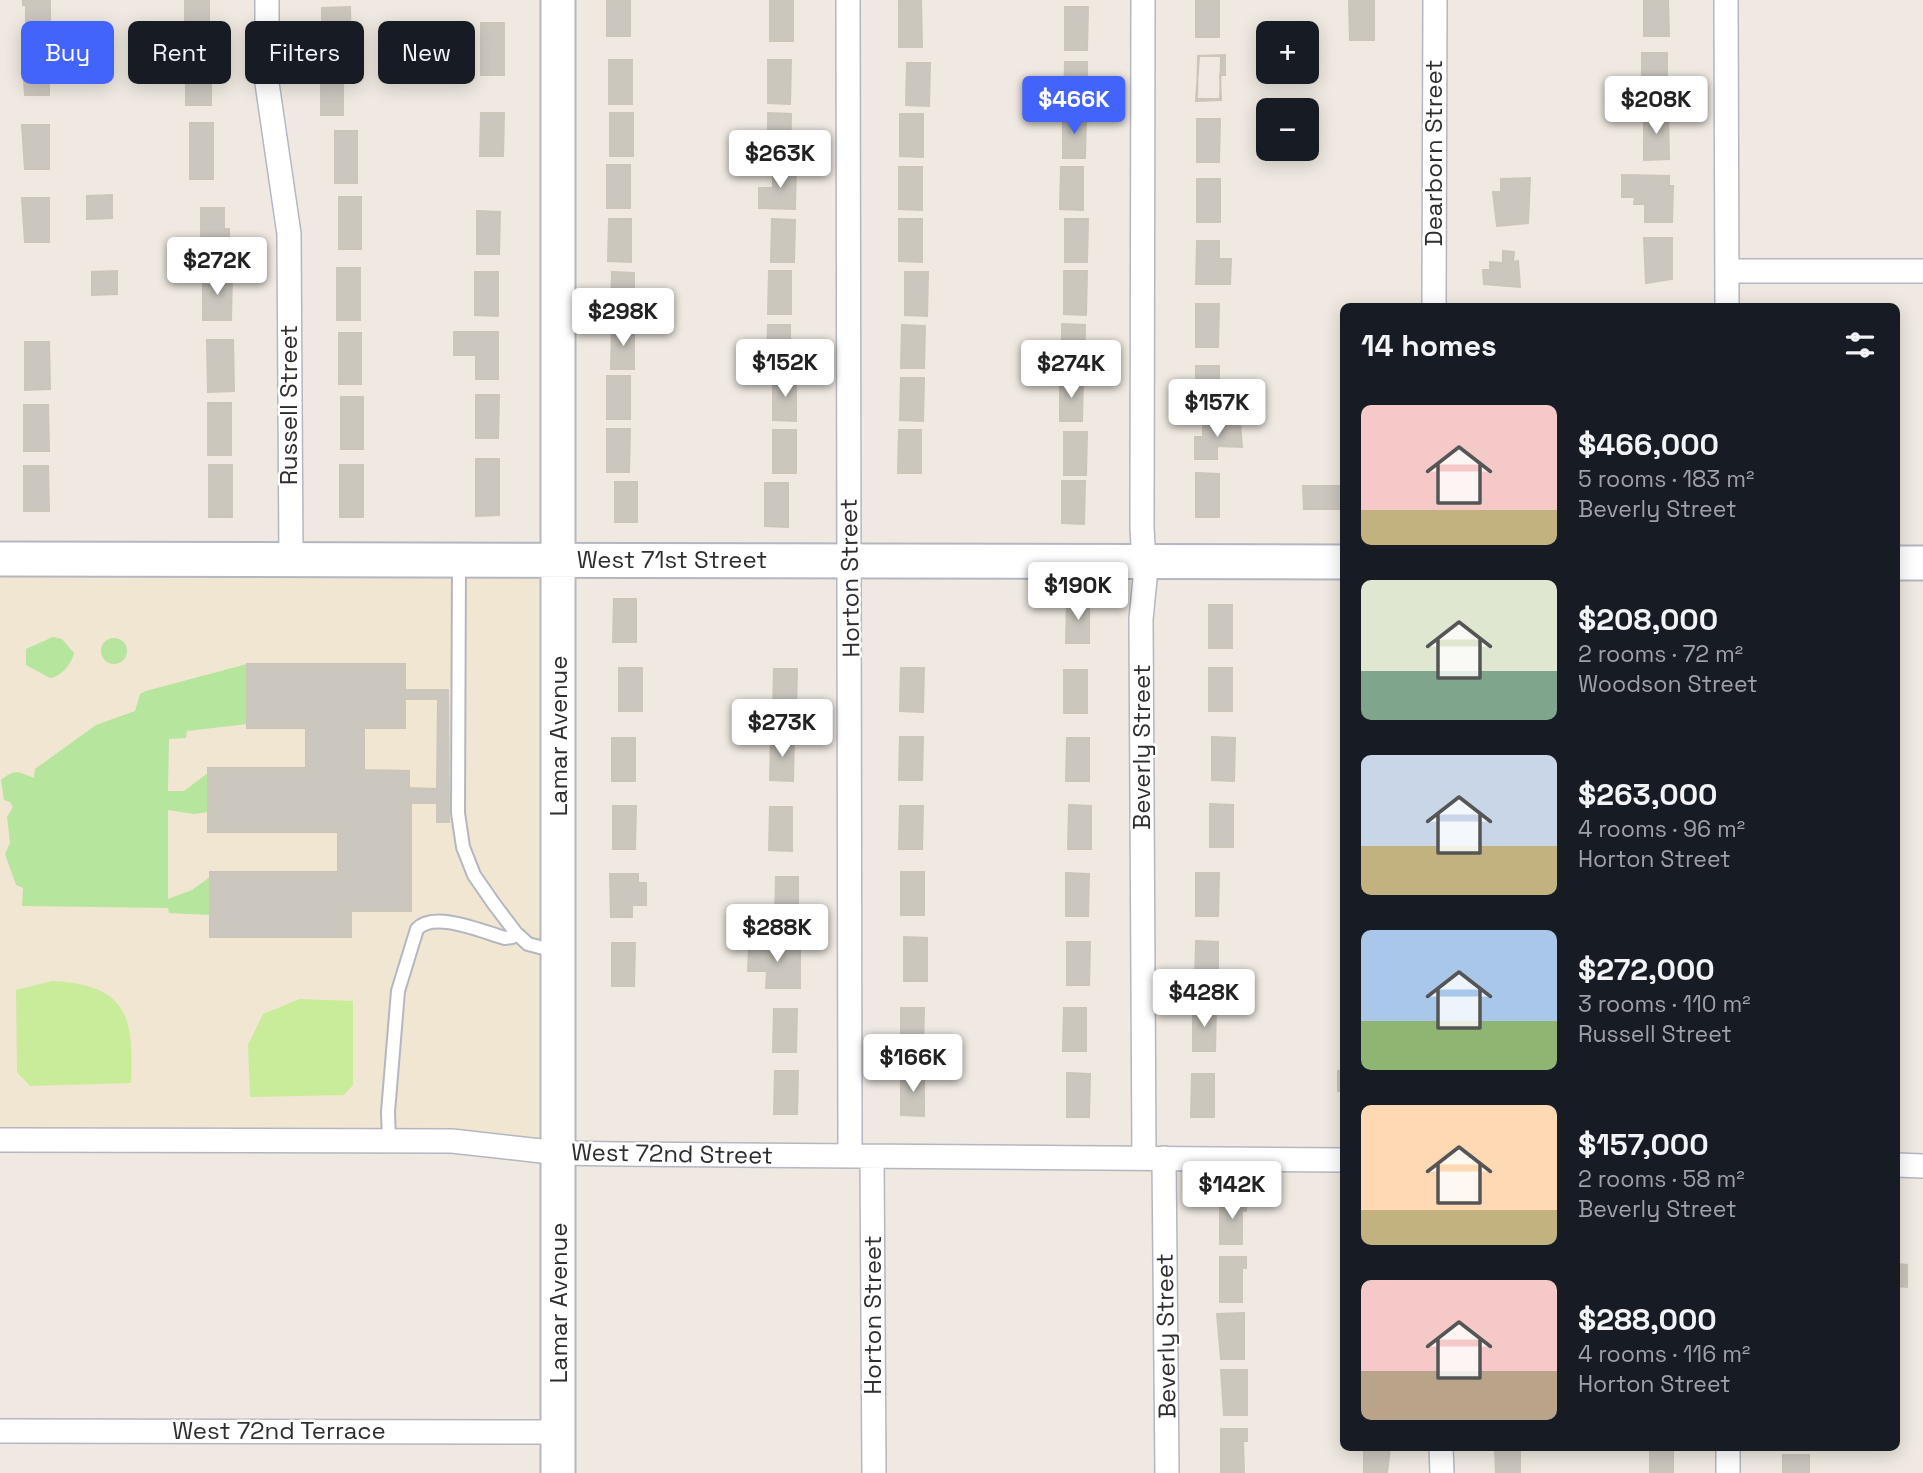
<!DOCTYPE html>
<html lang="en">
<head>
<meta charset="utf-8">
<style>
  :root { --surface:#171b24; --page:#242831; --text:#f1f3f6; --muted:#9ea1a6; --accent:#4264fb }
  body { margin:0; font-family:"Space Grotesk",sans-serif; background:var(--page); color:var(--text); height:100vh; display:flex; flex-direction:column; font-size:26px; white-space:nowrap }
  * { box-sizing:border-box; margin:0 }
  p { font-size:23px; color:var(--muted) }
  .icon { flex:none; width:38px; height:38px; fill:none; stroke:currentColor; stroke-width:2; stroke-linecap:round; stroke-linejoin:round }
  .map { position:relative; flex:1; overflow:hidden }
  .panel { position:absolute; left:1340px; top:303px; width:560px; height:1148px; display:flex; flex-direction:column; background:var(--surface); border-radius:10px; box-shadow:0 4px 18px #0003 }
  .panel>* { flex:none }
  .top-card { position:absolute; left:21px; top:21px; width:665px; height:63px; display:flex; gap:14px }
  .fabs { position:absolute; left:1256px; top:21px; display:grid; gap:14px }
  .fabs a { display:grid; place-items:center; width:63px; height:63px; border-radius:10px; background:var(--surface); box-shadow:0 4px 18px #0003; font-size:35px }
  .price { position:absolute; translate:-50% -60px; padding:0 16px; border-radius:7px; background:#fff; color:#222; font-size:23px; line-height:46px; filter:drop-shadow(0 2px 4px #0008) }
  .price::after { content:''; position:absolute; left:50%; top:42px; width:21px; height:16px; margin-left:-10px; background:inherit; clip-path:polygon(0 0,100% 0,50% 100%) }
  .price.active { background:var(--accent); color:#fff }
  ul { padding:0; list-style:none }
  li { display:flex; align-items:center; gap:21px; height:175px; padding:0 21px }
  li span { display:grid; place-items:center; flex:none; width:196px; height:140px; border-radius:10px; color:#555 }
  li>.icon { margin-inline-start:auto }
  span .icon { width:84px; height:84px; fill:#fffc; stroke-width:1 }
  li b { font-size:30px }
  h2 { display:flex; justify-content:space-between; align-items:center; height:84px; padding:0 21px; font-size:30px }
  .chip { padding:0 24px; border-radius:10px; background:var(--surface); box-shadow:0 4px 18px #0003; font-size:24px; line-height:63px }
  .chip.active { background:var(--accent); color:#fff }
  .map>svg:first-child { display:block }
</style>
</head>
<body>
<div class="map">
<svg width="1923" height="1473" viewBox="0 0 1923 1473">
  <rect width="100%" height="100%" fill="#efe9e1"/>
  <!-- education -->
  <path fill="#f0e6d1" d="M0 564 548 567 551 1138 535 1144 0 1134Z"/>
  <!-- green -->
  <path fill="#b6e59e" d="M53 637 62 639 74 653C72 663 61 677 50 678L26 665V649Z
    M101 651a13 13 0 1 1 26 0a13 13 0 1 1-26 0Z
    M247 664V724L187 731 186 738 169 739 168 791H184L208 773V812L194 814 168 810V899L192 890 210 877V915L169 913 168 908 22 906 23 888 16 885 5 854 10 843 7 817 13 807 10 802 4 800 1 780C16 768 18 772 34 778L35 769 96 725 135 711 140 694 146 691Z"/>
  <!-- pitch -->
  <path fill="#c9ec9a" d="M52 981C127 985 134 1015 131 1083L30 1086 17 1072 16 990Z
    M300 999 353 1001V1085L344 1095 250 1097 248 1045 263 1014Z"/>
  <!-- building -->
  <path fill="#cbc7bf" stroke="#cbc5ba" stroke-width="2" fill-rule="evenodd" d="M23 0H50V22H26V5H23Z
    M185 0H209V33H185Z
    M607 0H630V36H607Z
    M770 0H793V41H770Z
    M899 0H921L922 47H899Z
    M1196 0H1219V37H1196Z
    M1349 0H1374V40H1350Z
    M1644 0H1668L1669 36H1644Z
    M350 7 351 50 318 51V27H322V8Z
    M1065 7H1088L1087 50H1065Z
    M481 23H504V75H481Z
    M186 48H211V105H186Z
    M22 52H49V95H25Z
    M1642 53H1667V100H1642Z
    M1225 55V75H1220L1221 100 1196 101 1199 56Z
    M1198 56H1221L1220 99H1197Z
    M609 60H632V104H609Z
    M768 60H791L790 104 768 103Z
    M1065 62H1087V105H1064Z
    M907 63H930L929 106 906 105Z
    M321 64H343V115H321Z
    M1668 112 1669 159 1644 160V113Z
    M481 113H504L503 156H480Z
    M610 113H633V156H610Z
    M768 113 791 114 790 157 768 156Z
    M900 114H923V157L900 156Z
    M1063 115H1086L1085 158H1063Z
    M1197 119H1220L1219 162H1197Z
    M190 123H213V179H190Z
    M22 125H49V169H25Z
    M335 131H357V183H335Z
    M607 165H630V208H607Z
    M773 166H796L795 209 759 208V188H773Z
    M899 167H922V210L899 209Z
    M1061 167H1083V210L1060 209Z
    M1622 175 1669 176V186H1673L1672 222H1645V204H1634L1635 197H1622Z
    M1530 178 1528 223 1497 226 1493 192H1501V179Z
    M1197 179H1220V222H1197Z
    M112 195V218L87 219V196Z
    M339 197H361V249H339Z
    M22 198H49V242H25Z
    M201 208H224V229H229V250H201Z
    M477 211 500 212 499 254H477Z
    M609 219H631V262L608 261Z
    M772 219 795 220 794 262H771Z
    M899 219H922V262L899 261Z
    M1065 219H1088L1087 262H1065Z
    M1644 238H1672V279L1646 283Z
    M1197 241H1219V259H1231L1230 284H1196Z
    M1503 251 1514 252 1513 262 1518 261 1520 287 1484 284 1483 270H1490V262L1503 263Z
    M337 268H360V320H337Z
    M117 271V294L92 295V272Z
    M769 271H791V314H768Z
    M1064 271H1087L1086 315 1064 314Z
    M475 272H498V316L475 315Z
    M612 272 634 273V316H611Z
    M905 272H928L927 316 905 315Z
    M203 275H232L231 320H203Z
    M1196 304H1219L1218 347H1196Z
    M1062 324 1085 325 1084 367H1062Z
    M768 325H790V368H767Z
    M902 325 925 326 924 368H901Z
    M612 326H634V369H611Z
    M454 332H498V379H476V355H454Z
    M339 333H361V384H339Z
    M207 340H233L234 391 208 392Z
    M25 342H49L50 389 25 390Z
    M1196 366H1219V409H1196Z
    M607 376H630V419H607Z
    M773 378H796V421L773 420Z
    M901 378H924L923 421 900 420Z
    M1060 378 1083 379 1082 421H1060Z
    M476 395H499L498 438H476Z
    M341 397H363V449H341Z
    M208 403H231V455H208Z
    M24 405H48L49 451H24Z
    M1240 423 1242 447 1217 446V459H1195V437H1203V424Z
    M607 429H630L629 472H607Z
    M773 430H796V473H773Z
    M899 430H921V473H898Z
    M1064 432H1087L1086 475H1064Z
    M476 459H499V515L476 516Z
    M209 465H232V517H209Z
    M340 465H363V517H340Z
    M24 466H48L49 511H24Z
    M1196 473 1219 474V517H1196Z
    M1062 481H1085L1084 524 1062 523Z
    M615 482H637V522H615Z
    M765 483H788V527L765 526Z
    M1303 486H1344V509H1304Z
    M614 599H636V642H613Z
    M1067 600H1089V643H1066Z
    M1209 605H1232V648H1209Z
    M247 664H405V690H448L449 822H437V803H411V911H351V937H210V872H338V832H208V768H306V728H247ZM405 699H438L437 789 409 788V771L364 770V728H405Z
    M619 668H642V711H619Z
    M901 668H924L923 712 900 711Z
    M1209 668H1232V711H1209Z
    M774 669H797L796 712H773Z
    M1064 670H1087V713H1064Z
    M771 737 794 738 793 781 770 780Z
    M900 737H923L922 780H899Z
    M1212 737 1235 738 1234 781 1212 780Z
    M612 738H635V781H612Z
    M1067 738H1089V781H1066Z
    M1210 804 1233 805V847H1210Z
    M1069 805 1091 806V849H1068Z
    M613 806H636L635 849H613Z
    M900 806H923L922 849H899Z
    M770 807H792V851L769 850Z
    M901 872H924V915H901Z
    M1066 873 1089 874 1088 916H1066Z
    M1196 873H1219L1218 916H1196Z
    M610 874H638V883H646V905H632V917H611Z
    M776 877H798V920H775Z
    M904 937 927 938V981H904Z
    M1196 941 1218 942V984H1195Z
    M1067 942H1090L1089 985H1067Z
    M612 943H635L634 986H612Z
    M749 944H800V988H766L767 971H748Z
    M901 1008H924L923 1051H901Z
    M1064 1008H1086V1051H1063Z
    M1193 1008H1216L1215 1051H1193Z
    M774 1009H797L796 1052H773Z
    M775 1071H798L797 1114H774Z
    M1338 1071H1344V1091H1338Z
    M901 1073H924V1116L901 1115Z
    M1067 1073 1090 1074 1089 1117H1067Z
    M1192 1074H1214V1117H1191Z
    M1220 1199H1246V1211H1242V1244H1220Z
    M1220 1257H1246V1268H1242V1302H1220Z
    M1897 1264 1907 1265V1287L1897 1286Z
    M1244 1313V1359H1221L1217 1314Z
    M1221 1370H1247V1415H1224Z
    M1221 1429H1247V1441H1243L1244 1473H1221Z
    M1364 1447H1390L1387 1473H1364Z
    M1495 1447H1520V1473H1496Z
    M1650 1447H1673V1473H1650Z
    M1783 1455H1809V1473H1783Z"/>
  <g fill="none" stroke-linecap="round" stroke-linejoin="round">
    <!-- lane casing -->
    <g stroke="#b4b7c1" stroke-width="16">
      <path id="lane" d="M459 560 458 813 463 847 474 875 494 904 516 933 528 944 555 951
        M389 1141 388 1112 398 991 417 929C434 910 483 932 505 938L512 937 516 933"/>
    </g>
    <!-- street casing -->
    <g stroke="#b4b7c1" stroke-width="26">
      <path id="street" d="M267 0V83L289 234 291 559
        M848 0 850 1156
        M1143 0 1142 528 1145 579 1141 619 1144 1158
        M1726 0 1727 306
        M1728 271H1923
        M1434 306 1435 0
        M0 1140 452 1141 559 1153 617 1154 1344 1160
        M872 1157 874 1473
        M1164 1158 1167 1473
        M1897 1165 1923 1166
        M0 1431 559 1432
        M1441 1447 1442 1473
        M1728 1447V1473"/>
    </g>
    <!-- secondary casing -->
    <g stroke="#b4b7c1" stroke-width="37">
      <path id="secondary" d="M558 0V1473
        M0 559 1344 562
        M1897 563H1923"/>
    </g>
    <!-- lane -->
    <use href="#lane" stroke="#fff" stroke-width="12"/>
    <!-- street -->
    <use href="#street" stroke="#fff" stroke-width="23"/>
    <!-- secondary -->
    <use href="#secondary" stroke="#fff" stroke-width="33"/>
  </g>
  <g text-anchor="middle" stroke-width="5" stroke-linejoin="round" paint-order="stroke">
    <!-- street labels -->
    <g font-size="24" fill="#2e2e2e" stroke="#fff">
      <text transform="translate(1434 153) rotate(-90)" y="8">Dearborn Street</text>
      <text transform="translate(289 405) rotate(-90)" y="8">Russell Street</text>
      <text x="672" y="568">West 71st Street</text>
      <text transform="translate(850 578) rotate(-91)" y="8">Horton Street</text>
      <text transform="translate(559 736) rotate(-90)" y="8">Lamar Avenue</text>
      <text transform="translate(1142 747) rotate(-90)" y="8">Beverly Street</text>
      <text transform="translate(672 1154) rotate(1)" y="8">West 72nd Street</text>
      <text transform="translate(559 1303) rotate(-90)" y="8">Lamar Avenue</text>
      <text transform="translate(873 1315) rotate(-90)" y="8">Horton Street</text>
      <text transform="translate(1166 1336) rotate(-91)" y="8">Beverly Street</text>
      <text x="279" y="1439">West 72nd Terrace</text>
    </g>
  </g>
</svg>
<div class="fabs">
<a>+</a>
<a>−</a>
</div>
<b class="price active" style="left:1074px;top:136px">$466K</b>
<b class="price" style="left:1656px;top:136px">$208K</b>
<b class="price" style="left:780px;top:190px">$263K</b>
<b class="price" style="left:217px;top:297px">$272K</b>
<b class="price" style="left:623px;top:348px">$298K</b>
<b class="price" style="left:785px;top:399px">$152K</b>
<b class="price" style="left:1071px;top:400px">$274K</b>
<b class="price" style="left:1217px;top:439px">$157K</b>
<b class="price" style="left:1078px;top:622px">$190K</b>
<b class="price" style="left:782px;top:759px">$273K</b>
<b class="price" style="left:777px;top:964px">$288K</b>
<b class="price" style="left:1204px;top:1029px">$428K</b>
<b class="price" style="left:913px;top:1094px">$166K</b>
<b class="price" style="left:1232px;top:1221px">$142K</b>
<div class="top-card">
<a class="chip active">Buy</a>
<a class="chip">Rent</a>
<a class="chip">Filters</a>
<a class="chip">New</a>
</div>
<section class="panel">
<h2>14 homes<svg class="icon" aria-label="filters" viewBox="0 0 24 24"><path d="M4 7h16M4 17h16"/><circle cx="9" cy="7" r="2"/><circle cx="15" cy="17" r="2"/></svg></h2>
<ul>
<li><span style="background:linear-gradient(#f6c9c9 75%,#c2b280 0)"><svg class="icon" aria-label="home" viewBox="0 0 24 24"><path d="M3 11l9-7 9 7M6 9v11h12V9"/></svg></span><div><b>$466,000</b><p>5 rooms · 183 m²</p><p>Beverly Street</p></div></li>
<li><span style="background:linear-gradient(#dfe7d0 65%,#7fa58c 0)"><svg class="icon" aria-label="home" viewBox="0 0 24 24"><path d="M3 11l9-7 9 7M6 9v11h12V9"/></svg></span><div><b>$208,000</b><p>2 rooms · 72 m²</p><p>Woodson Street</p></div></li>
<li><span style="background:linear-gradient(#c9d6e8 65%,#c2b280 0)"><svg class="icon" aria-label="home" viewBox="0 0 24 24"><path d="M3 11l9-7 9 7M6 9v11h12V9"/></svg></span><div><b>$263,000</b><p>4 rooms · 96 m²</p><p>Horton Street</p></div></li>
<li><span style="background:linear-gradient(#a9c7e8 65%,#8fb573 0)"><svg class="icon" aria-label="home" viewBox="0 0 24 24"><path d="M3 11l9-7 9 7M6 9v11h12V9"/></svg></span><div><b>$272,000</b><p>3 rooms · 110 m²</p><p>Russell Street</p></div></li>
<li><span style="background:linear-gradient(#ffd9b3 75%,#c2b280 0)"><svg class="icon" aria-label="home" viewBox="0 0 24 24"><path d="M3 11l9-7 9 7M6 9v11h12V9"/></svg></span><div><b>$157,000</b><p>2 rooms · 58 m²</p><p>Beverly Street</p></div></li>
<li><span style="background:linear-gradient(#f6c9c9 65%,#b9a48a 0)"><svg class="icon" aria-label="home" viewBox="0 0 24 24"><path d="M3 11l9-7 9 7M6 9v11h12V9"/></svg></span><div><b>$288,000</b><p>4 rooms · 116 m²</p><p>Horton Street</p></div></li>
</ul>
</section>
</div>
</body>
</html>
